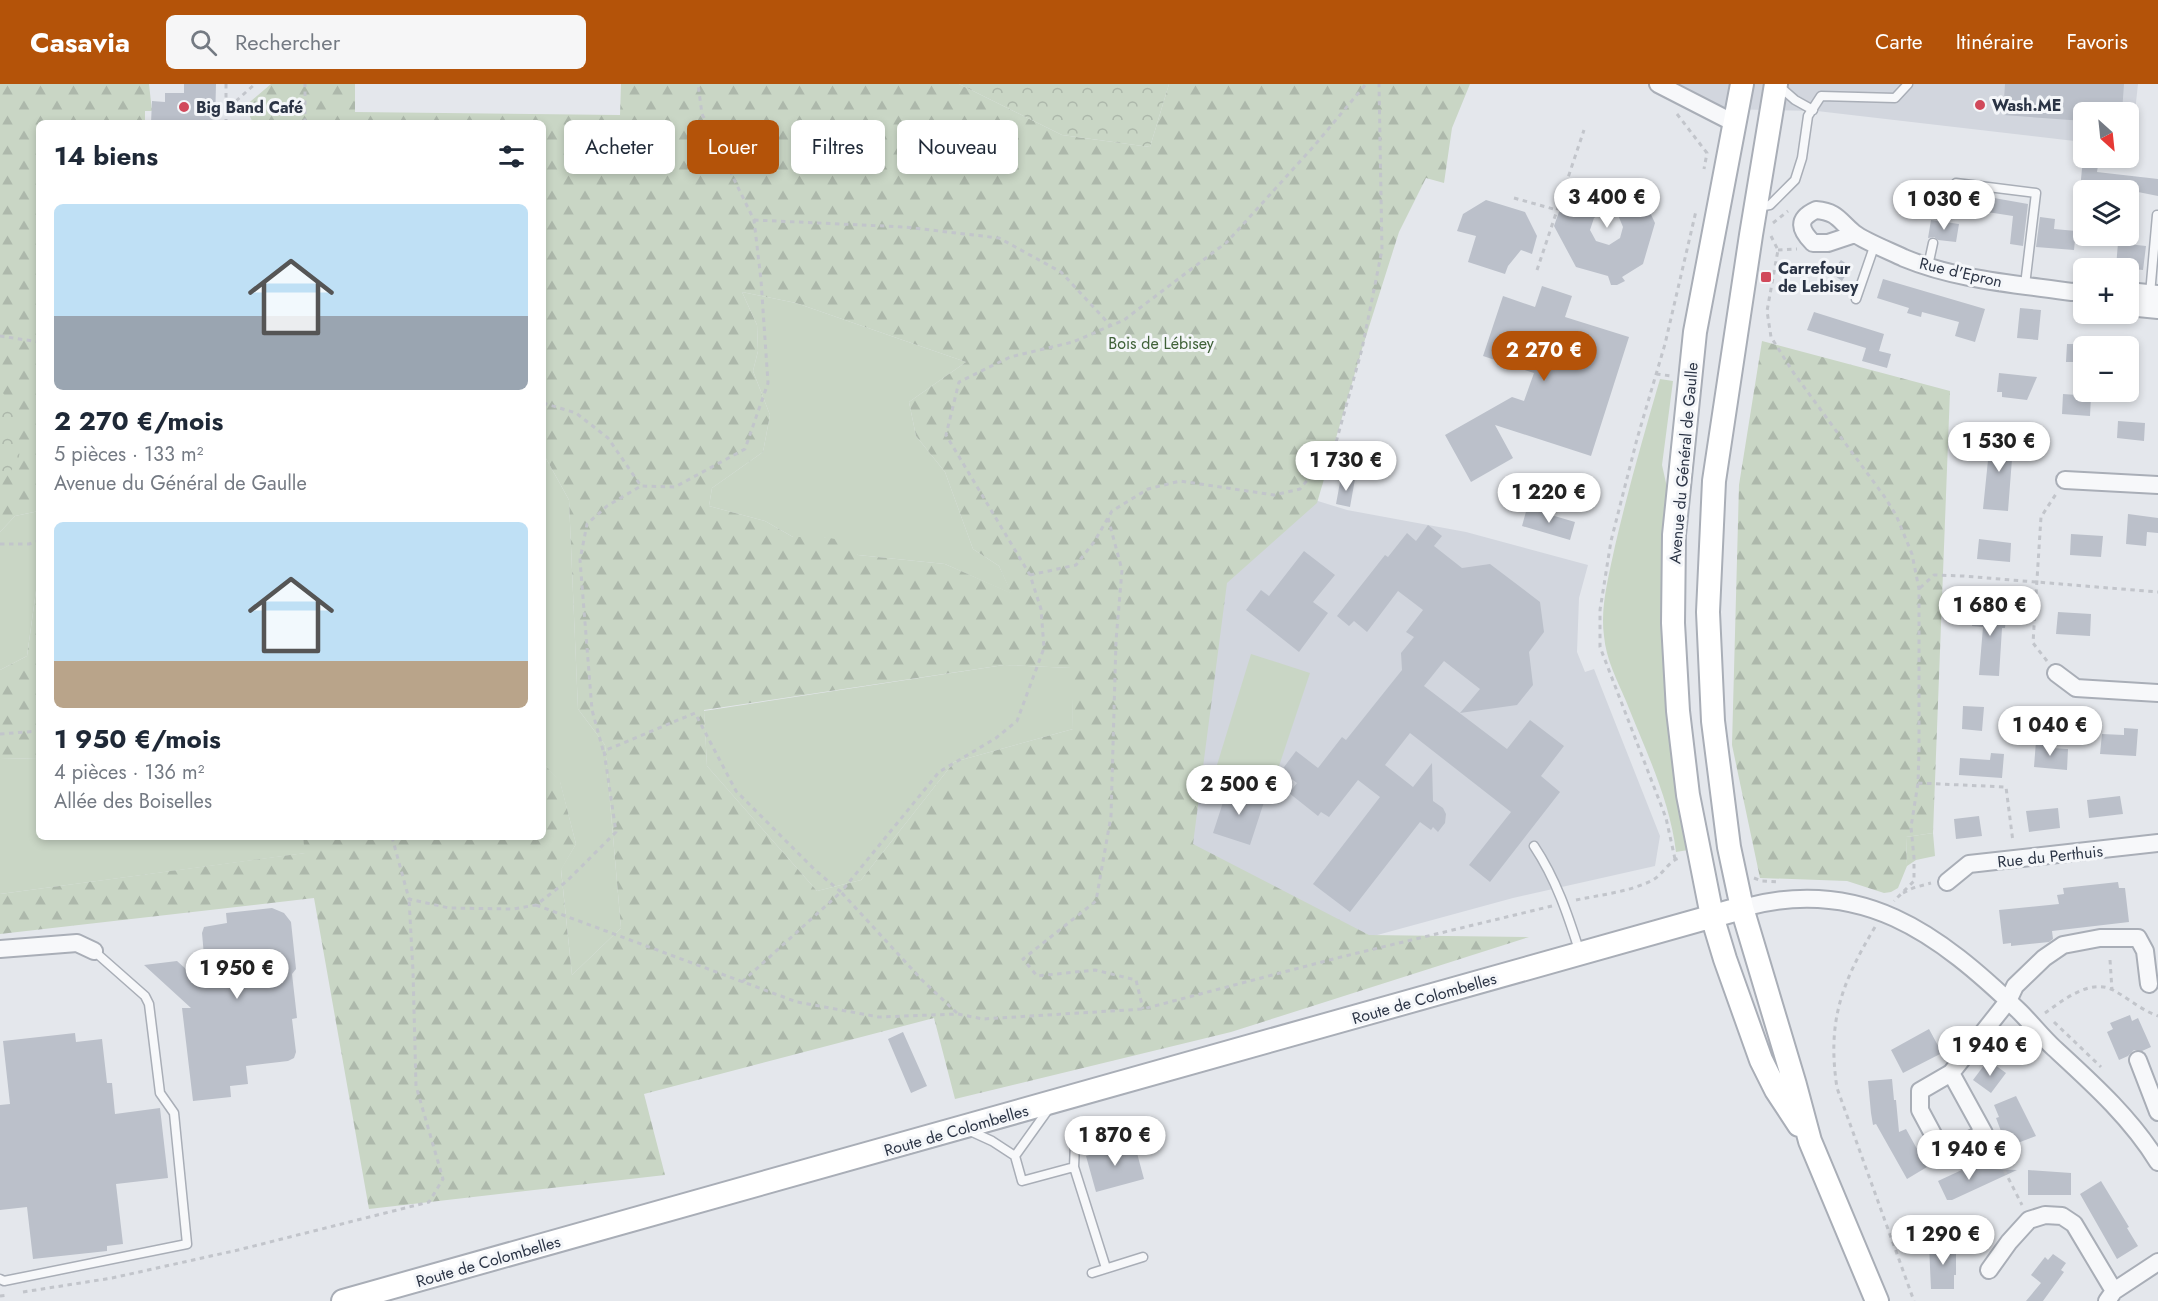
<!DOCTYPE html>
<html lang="fr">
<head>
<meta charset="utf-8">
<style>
  :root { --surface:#fff; --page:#f6f6f7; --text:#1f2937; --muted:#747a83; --accent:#b45309 }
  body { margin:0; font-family:Jost,sans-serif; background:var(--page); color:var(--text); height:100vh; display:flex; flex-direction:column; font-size:22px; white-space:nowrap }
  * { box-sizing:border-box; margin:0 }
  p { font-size:20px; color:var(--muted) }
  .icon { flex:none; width:33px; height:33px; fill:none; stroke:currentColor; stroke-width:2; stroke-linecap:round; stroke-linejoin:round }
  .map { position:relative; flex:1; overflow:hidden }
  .panel { position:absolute; left:36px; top:36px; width:510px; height:720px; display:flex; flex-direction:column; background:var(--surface); border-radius:9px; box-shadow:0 3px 9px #0003 }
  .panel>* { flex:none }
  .guide { position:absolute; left:564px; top:36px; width:570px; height:54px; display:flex; gap:12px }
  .needle { width:39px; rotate:153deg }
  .tools { position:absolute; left:2073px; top:18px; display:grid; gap:12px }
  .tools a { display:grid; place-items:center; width:66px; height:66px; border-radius:9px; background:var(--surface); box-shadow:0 3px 9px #0003; font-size:30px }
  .price { position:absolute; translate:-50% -51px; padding:0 14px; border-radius:21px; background:#fff; color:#222; font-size:20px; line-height:39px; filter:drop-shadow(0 2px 3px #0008) }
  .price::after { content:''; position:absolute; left:50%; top:36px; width:18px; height:14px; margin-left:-9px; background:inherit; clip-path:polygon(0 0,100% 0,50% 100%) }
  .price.current { background:var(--accent); color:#fff }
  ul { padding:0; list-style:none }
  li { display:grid; align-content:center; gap:12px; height:318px; padding:0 18px }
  li span { display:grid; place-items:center; height:186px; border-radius:9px; color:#555 }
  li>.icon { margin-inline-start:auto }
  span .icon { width:108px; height:108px; fill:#fffc; stroke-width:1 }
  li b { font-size:26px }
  h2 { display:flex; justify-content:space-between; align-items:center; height:72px; padding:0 18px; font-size:26px }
  .tag { padding:0 21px; border-radius:9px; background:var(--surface); box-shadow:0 3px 9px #0003; font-size:21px; line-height:54px }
  .tag.current { background:var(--accent); color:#fff }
  header { display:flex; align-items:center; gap:36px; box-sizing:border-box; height:84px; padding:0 30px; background:var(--accent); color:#fff }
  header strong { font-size:28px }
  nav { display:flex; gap:33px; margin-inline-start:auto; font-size:21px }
  .search { width:420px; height:54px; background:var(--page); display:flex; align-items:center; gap:15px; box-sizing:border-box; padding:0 21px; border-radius:9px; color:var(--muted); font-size:22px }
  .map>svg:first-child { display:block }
</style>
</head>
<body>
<header>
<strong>Casavia</strong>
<div class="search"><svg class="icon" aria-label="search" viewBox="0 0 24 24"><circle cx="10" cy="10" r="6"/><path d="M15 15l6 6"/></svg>Rechercher</div>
<nav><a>Carte</a><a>Itinéraire</a><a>Favoris</a></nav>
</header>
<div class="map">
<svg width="2158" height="1217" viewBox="0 0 2158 1217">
  <defs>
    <pattern id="forest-firs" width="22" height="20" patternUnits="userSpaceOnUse" patternTransform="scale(1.5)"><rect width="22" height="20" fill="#c9d6c5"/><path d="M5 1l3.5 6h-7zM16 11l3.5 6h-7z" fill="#adb8ab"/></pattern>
    <pattern id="park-crowns" width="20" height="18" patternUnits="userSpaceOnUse" patternTransform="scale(1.5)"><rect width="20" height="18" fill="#c9d6c5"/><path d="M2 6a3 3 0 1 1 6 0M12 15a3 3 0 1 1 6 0" fill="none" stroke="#adb8ab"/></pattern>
  </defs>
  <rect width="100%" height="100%" fill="#e4e7ec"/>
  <!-- built -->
  <path fill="#d2d6de" d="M1670 0H2138L2131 64 2129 63 2128 28H2084L2083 58 1817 27 1722 25Z
    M1191 378 1347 426 1466 448 1588 481 1579 514 1577 568 1585 588 1594 585 1660 752 1655 782 1513 814 1208 897 1159 905Z"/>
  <!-- grass -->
  <path fill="#c9d6c5" d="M742 208 796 219 966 278 909 318 916 352 945 388 973 465 999 482 1012 510 945 480 858 471 824 453H793L765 437 709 422 712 404 763 368 770 331 753 287 758 267 757 241Z
    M1660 295 1673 297 1662 381 1668 408 1664 458V593L1676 707 1688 766 1676 768C1670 716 1645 665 1626 617 1617 596 1606 575 1604 552 1600 523 1609 491 1615 462 1628 406 1644 350 1660 295Z
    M543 369 569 416 578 625 605 661 621 844 572 891 561 785 576 760 560 698 543 679Z
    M39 427V485L27 572 0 586V448L15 432Z
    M1251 570 1310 589 1274 697 1217 681Z
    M1004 581 1072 584 1073 645 954 678 861 796 817 807 707 682 704 627Z
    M39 674V753H303L306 769 0 810V675Z
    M1933 749 1935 772 1916 776 1907 782 1906 753Z"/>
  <!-- forest -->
  <path fill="url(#forest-firs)" fill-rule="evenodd" d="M0 0H149L152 27H145V39H39V427L15 432 0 448Z
    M271 0H355V28L620 31 621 0H959L1062 51 1150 63 1169 0H1470L1452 44 1444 99 1426 94 1399 148 1362 265 1317 419 1227 499 1193 760 1369 851 1529 853 1231 948 955 1015 934 934 644 1010 665 1091 369 1125 314 814 0 850V810L305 769 303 753H543V679L560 697 576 760 561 786 572 891 621 844 605 661 578 625 569 416 543 369V39H253L245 22ZM742 208 796 219 966 278 909 318 916 352 945 388 973 465 999 482 1011 509 945 480 858 471 846 457 824 453H793L765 437 709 422 712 404 763 368 770 331 753 287 758 267 757 241ZM1004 581 1071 584 1073 645 954 678 861 796 817 807 707 682 704 626Z
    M1762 257 1950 307 1933 749 1906 753 1907 782 1898 804 1891 808 1884 809 1847 797 1760 794 1732 661 1739 401Z
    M39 485V674L0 675V586L27 572Z"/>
  <!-- park -->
  <path fill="url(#park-crowns)" d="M959 0H1169L1150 63 1062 51Z
    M0 305 14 324 20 376 3 396H0Z"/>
  <!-- building -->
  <path fill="#bbc0ca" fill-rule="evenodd" d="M184 0H216L215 39H151L152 17 165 18V9H184Z
    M2005 0H2124L2122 28H2084V37L2003 31Z
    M2083 74 2099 75 2097 88 2158 95V112L2128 106H2080Z
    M1603 95 1639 105 1655 139 1643 180 1622 193 1625 197 1617 201H1611L1608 192 1576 183 1554 142 1560 125 1572 123 1576 112 1575 105 1587 98 1591 101ZM1605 127 1618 131 1623 143 1620 154 1609 161 1596 157 1590 146 1594 134Z
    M1977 111 2028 120 2023 162 2010 160 2013 132 1974 126Z
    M1486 116 1525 128 1537 152 1532 170 1521 166 1508 182 1505 190 1468 178 1476 152 1457 147 1463 130Z
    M2040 133 2055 135 2054 145 2076 147 2074 166 2036 163Z
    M1931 136 1959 140 1956 158 1938 156 1934 153 1928 154Z
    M2118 159 2146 162 2143 186 2116 183Z
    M1841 176 1851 183 1842 197 1831 189Z
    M1883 195 1985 225 1975 258 1955 252 1959 238 1922 228 1921 233 1907 229 1909 224 1877 214Z
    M1542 202 1572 212 1565 233 1629 253 1591 372 1495 341 1513 374 1471 398 1445 351 1512 313 1524 317 1534 289 1483 272 1503 212 1535 223Z
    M2020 224 2041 226 2038 256 2017 254Z
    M1814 228 1884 250 1879 267 1891 270 1887 284 1862 277 1866 264 1807 246Z
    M2067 260H2084V278H2066Z
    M1999 289 2037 293 2027 316 2002 313V308H1997Z
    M2063 310 2091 312 2090 332 2062 330Z
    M2118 337 2145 339 2144 357 2117 354Z
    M1991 347 2009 348 2008 362H2013L2008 427 1983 425Z
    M1341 393 1355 395 1350 423 1336 420Z
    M1527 424 1575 438 1570 456 1522 442Z
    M2128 430 2158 434V449L2147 448 2146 462 2126 460Z
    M1428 441 1442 452 1434 462 1462 484 1490 480 1540 518 1544 548 1529 568 1533 601 1517 621 1460 629 1480 605 1444 577 1424 602 1507 665 1530 636 1564 662 1541 692 1560 708 1490 798 1469 781 1511 728 1410 649 1385 681 1413 703 1432 679 1433 717 1443 724 1446 730 1445 739 1438 748 1433 743 1431 746 1420 738 1350 828 1313 800 1380 713 1358 696 1329 733 1321 728 1318 732 1289 709 1297 699 1281 687 1296 667 1318 684 1342 653 1346 656 1402 586 1401 569 1414 553 1406 548 1423 526 1398 507 1367 548 1354 537 1349 542 1337 532 1385 471 1388 473 1407 449 1416 457Z
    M2071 450 2103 452 2101 473 2070 471Z
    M1979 455 2011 459 2010 478 1977 475Z
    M1304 467 1335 491 1313 518 1328 529 1299 568 1246 526 1261 506 1269 512Z
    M1973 522 2007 524 2005 544H2002L1999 592 1979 591 1983 543 1972 542Z
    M2058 528 2091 530 2090 552 2056 550Z
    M1963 622 1984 623 1982 647 1962 645Z
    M2124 644 2138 645 2136 672 2100 670 2102 650 2124 651Z
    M2036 657 2052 658V664L2068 665 2067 686 2034 683Z
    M1991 669 2004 670 2002 694 1959 691 1960 674 1990 676Z
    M1228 703 1265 715 1250 761 1213 749Z
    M2120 712 2123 730 2089 734 2087 716Z
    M2058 724 2060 744 2029 748 2026 727Z
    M1979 732 1982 752 1956 755 1954 735Z
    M2118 798 2119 804H2125L2129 838 2052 847 2053 855 2049 858 2011 862V859L2003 860 1999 826 2059 820 2057 811 2064 810 2063 804Z
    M272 824 284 829 291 838 296 885 292 890 297 934 292 935 296 968 294 974 288 977 246 982 248 1000 230 1002 231 1013 193 1017 182 924H191L144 881 177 877 186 885 205 883 202 849 204 843 227 839 226 829Z
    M2130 931 2132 937 2138 934 2151 963 2142 967 2134 966 2128 972 2119 976 2107 948 2113 945 2110 939Z
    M1929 945 1942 969 1903 989 1891 966Z
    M903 948 927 1002 911 1009 888 955Z
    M75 949 76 958 102 955 107 999H112L115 1030 160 1024 168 1094 116 1100 123 1160 107 1162V1167L33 1175 27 1123 0 1126V1021L10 1020 3 957Z
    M1988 976 2006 989 1991 1009 1973 996Z
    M1892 995 1894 1016H1896L1899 1048 1906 1045 1927 1083 1907 1095 1876 1040 1873 1041 1871 1029 1868 997Z
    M2016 1012 2036 1052 2007 1063 1996 1034 1999 1033 1994 1021Z
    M1134 1058 1144 1095 1096 1108 1086 1072Z
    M1966 1084 2017 1086 1952 1116H1947L1938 1097Z
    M2028 1086 2071 1089V1111H2028Z
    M2101 1097 2129 1143 2127 1144 2138 1162 2117 1175 2080 1110Z
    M1956 1160V1191H1954V1205H1931L1929 1161Z
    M2053 1170 2066 1179 2061 1186 2064 1188 2043 1217H2026L2041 1199 2031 1191 2045 1173 2048 1176Z"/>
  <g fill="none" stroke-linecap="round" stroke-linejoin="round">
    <!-- service casing -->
    <g stroke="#a9aeb7" stroke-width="11">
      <path id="service" d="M1779 2 1795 16 1813 26
        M1956 99 2036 109 2025 201
        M1757 123 1770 121 1795 96 1802 74 1808 32 1821 12 1895 14 1908 0
        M1928 182 1933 159
        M2150 210 2157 131
        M1856 215 1875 160
        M1534 762C1556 795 1568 831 1580 869
        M968 1046 992 1057 1015 1072 1022 1097 1074 1083
        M1015 1072 1050 1023
        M1106 1184 1074 1083 1075 1060 1124 1046
        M1092 1189 1143 1173
        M0 1195 4 1197 187 1160 174 1029 160 1009 149 920 145 912 94 867"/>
    </g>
    <!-- minor casing -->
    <g stroke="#a9aeb7" stroke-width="20">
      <path id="minor" d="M1658 0 1736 40
        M1855 150 1828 159H1813C1800 146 1796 135 1816 126 1838 128 1839 137 1854 149 1864 157 1892 168 1904 174 1957 196 2016 200 2072 208L2084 207
        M2128 207 2158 210
        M2128 223 2158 226
        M2065 396 2158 401
        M2056 589 2076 604 2158 609
        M1947 798 1969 780 2158 759
        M1742 824C1861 791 1938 849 2020 928 2032 940 2042 953 2054 964 2092 999 2131 1034 2158 1078
        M0 865 77 859 94 867
        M2138 976 2158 1028
        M1951 989 1984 1049 1943 1069 1920 1026V1007L1951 989 2008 917 2015 902 2044 874 2063 861 2100 854H2138L2145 867 2149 900
        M1989 1186 2009 1158 2029 1136 2045 1131 2062 1132 2074 1140 2114 1207
        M2107 1217 2114 1207 2158 1178"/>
    </g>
    <!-- secondary casing -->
    <g stroke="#a9aeb7" stroke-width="26">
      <path id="secondary" d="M1742 0 1695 248 1674 451 1673 539 1678 627 1688 711 1712 832 1725 875 1761 976 1776 1006 1799 1041
        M1776 0 1751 151 1714 397 1708 528 1713 637 1729 763 1742 824 1795 1001 1810 1057 1877 1217
        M343 1217 1742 824"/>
    </g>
    <!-- path -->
    <path stroke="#c2c5cb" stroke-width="3" stroke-dasharray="4.5 4.5" stroke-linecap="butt" d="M226 0V17H236L255 0
      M226 17V39
      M1677 30 1707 69 1704 85
      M305 39V0
      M1514 114 1557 126
      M754 136 905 143 999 154 1061 188 1111 242
      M1773 139 1788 127
      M1771 152 1778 166 1767 227 1771 253 1793 288 1884 412 1896 431 1912 470 1919 505V667L1918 699 1911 743 1914 774V797L1894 817
      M1778 166 1797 165
      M1537 186 1584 46
      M0 252 39 258
      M1656 290 1672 292
      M543 319 576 329 608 354 641 402 675 403 745 365 768 299 761 196 754 136 702 30 698 0
      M1108 434 1122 486 1116 557 1111 732 1096 817 1023 875 1037 892 1095 886 1136 896 1143 925
      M0 460H29L39 457
      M1030 491 1076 481 1094 458 1112 427 1148 405 1180 397 1274 411 1300 405 1335 362 1362 265 1382 166 1379 0
      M1920 504 1934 491 1963 492 2158 508
      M2047 577 2033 559 2035 527 2041 433 2056 410
      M0 650 39 647
      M603 666 592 626 580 476 587 440 607 422 641 402
      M1918 699 2006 703 2013 758
      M392 753 409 815 449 824 513 825 536 821 567 797 616 748 604 667 695 629 736 707 814 785 841 808 939 688 996 654 1017 637 1044 564 1041 525 1030 491 946 351 959 298 1010 273 1073 258 1124 236 1227 158 1314 62 1366 0
      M1675 775 1666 734 1600 563V526L1611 457 1637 355 1665 260 1696 127
      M1754 794 1762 797 1780 798
      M1903 809 1913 804 1931 799
      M1576 816C1600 811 1628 808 1651 797 1662 792 1669 776 1680 774
      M536 821 797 918 879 933 958 930 983 935 1143 925 1341 873 1552 822
      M1875 843C1841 900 1827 938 1837 1004L1914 1217
      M2110 876 2112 906
      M742 898 841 808 922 896 958 930
      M2045 929C2062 917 2090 894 2113 906 2128 914 2141 926 2158 932
      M2054 938 2101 983
      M1992 1062 2022 1121
      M23 1208 112 1194 238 1166 429 1118 443 1095 416 1002 413 887 409 815
      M0 1212 8 1211"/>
    <!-- service -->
    <use href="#service" stroke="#f7f8fa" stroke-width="8"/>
    <!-- minor -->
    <use href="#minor" stroke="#f7f8fa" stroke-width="16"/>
    <!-- secondary -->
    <use href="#secondary" stroke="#fff" stroke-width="22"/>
  </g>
  <!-- markers -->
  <g fill="#d1495b" stroke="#f4f6f9" stroke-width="2">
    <circle cx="1980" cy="21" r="6"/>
    <circle cx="184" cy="23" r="6"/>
    <rect x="1760" y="187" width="12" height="12" rx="3"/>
  </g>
  <g text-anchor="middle" stroke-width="6" stroke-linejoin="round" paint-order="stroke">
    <!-- poi labels -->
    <g font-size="16" font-weight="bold" fill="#2b3445" stroke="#f4f6f9" text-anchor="start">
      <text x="1992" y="27">Wash.ME</text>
      <text x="196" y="29">Big Band Café</text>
      <text x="1778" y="190">Carrefour<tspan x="1778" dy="18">de Lebisey</tspan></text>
    </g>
    <!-- street labels -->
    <g font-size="16" fill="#2b3445" stroke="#f4f6f9">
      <text transform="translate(1961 188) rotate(13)" y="6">Rue d'Epron</text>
      <text transform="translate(1683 379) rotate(-85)" y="6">Avenue du Général de Gaulle</text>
      <text transform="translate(2050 772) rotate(-6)" y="6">Rue du Perthuis</text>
      <text transform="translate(1424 914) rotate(-16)" y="6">Route de Colombelles</text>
      <text transform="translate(956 1046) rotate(-16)" y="6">Route de Colombelles</text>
      <text transform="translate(488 1177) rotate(-16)" y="6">Route de Colombelles</text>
    </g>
    <!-- park labels -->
    <g font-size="16" fill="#3f6138" stroke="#f4f6f9">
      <text x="1161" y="265">Bois de Lébisey</text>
    </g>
  </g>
</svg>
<div class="tools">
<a><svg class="needle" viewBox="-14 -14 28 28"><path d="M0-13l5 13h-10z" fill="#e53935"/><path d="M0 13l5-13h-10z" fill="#747a83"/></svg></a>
<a><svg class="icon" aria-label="layers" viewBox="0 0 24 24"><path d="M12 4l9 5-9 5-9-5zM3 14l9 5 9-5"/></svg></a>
<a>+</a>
<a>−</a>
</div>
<b class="price" style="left:1607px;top:145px">3 400 €</b>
<b class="price" style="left:1944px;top:147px">1 030 €</b>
<b class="price current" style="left:1544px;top:298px">2 270 €</b>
<b class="price" style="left:1999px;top:389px">1 530 €</b>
<b class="price" style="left:1346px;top:408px">1 730 €</b>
<b class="price" style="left:1549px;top:440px">1 220 €</b>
<b class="price" style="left:1990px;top:553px">1 680 €</b>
<b class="price" style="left:2050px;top:673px">1 040 €</b>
<b class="price" style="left:1239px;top:732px">2 500 €</b>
<b class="price" style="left:237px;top:916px">1 950 €</b>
<b class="price" style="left:1990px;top:993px">1 940 €</b>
<b class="price" style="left:1115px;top:1083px">1 870 €</b>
<b class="price" style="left:1969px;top:1097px">1 940 €</b>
<b class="price" style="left:1943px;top:1182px">1 290 €</b>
<div class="guide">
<a class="tag">Acheter</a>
<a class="tag current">Louer</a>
<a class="tag">Filtres</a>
<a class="tag">Nouveau</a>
</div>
<section class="panel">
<h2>14 biens<svg class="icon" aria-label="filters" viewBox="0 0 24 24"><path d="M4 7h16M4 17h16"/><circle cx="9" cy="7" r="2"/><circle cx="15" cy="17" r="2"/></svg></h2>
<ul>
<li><span style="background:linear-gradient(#bfe0f5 60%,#9aa5b1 0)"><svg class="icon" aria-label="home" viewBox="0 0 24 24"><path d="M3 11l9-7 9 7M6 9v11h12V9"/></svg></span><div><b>2 270 €/mois</b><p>5 pièces · 133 m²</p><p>Avenue du Général de Gaulle</p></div></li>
<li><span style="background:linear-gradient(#bfe0f5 75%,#b9a48a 0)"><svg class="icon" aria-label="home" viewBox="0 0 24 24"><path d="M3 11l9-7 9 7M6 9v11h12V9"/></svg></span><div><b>1 950 €/mois</b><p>4 pièces · 136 m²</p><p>Allée des Boiselles</p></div></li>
</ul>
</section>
</div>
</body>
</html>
